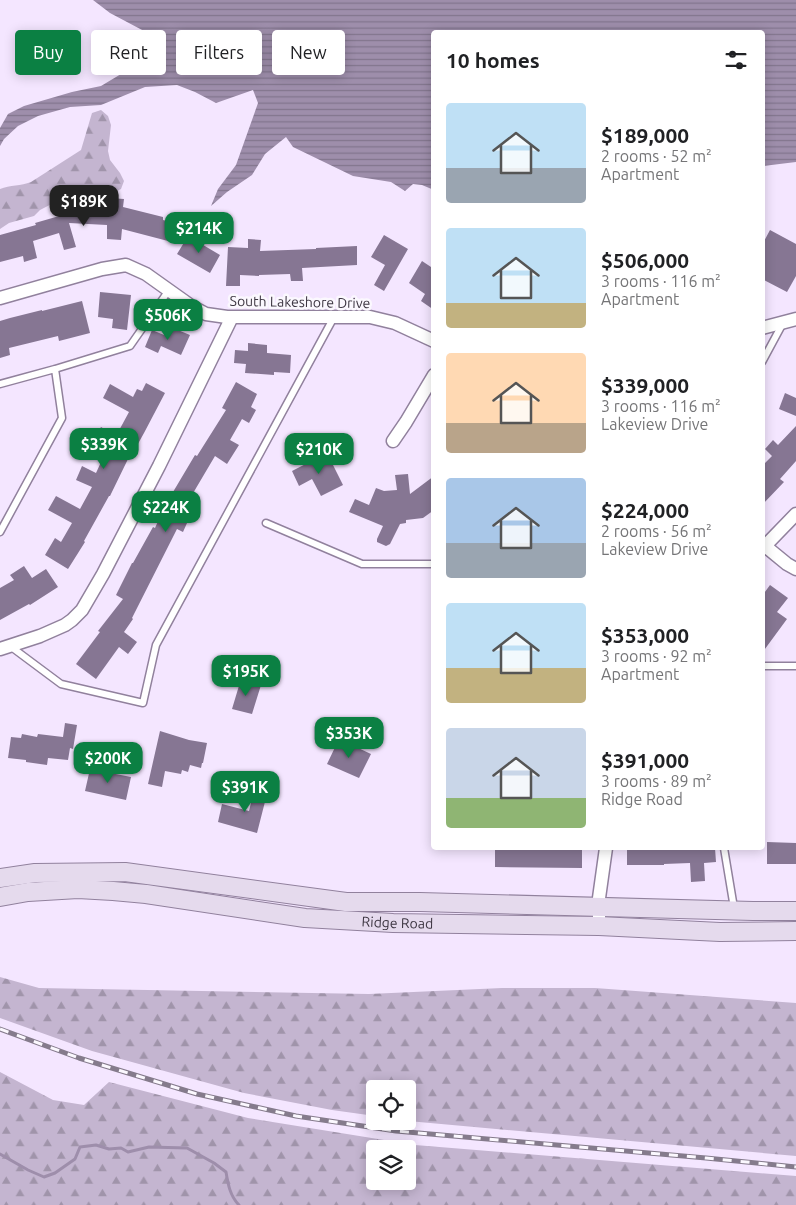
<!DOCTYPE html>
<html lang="en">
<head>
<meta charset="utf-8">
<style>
  :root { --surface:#fff; --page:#f6f6f6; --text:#202124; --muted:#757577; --accent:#0b8043 }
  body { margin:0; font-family:Ubuntu,sans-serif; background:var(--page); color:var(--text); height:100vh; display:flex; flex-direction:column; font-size:19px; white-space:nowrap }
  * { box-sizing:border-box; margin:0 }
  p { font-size:16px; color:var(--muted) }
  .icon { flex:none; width:28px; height:28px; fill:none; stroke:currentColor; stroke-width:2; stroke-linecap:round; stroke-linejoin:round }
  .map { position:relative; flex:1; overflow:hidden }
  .details { position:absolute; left:431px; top:30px; width:334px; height:820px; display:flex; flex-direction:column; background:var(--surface); border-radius:5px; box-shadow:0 2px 12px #0003 }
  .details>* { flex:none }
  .guide { position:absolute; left:15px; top:30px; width:341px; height:45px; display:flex; gap:10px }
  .buttons { position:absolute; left:366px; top:1080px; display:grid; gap:10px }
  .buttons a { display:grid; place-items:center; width:50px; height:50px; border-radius:5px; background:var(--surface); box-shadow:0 2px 12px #0003; font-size:25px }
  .price { position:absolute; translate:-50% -42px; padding:0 11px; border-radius:10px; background:var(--accent); color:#fff; font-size:16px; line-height:32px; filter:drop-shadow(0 1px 2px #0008) }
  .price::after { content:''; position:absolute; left:50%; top:30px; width:15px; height:11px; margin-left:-8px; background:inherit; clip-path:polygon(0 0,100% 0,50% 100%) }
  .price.selected { background:#222; color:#fff }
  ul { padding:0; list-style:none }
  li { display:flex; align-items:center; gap:15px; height:125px; padding:0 15px }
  li span { display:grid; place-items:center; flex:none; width:140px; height:100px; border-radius:5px; color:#555 }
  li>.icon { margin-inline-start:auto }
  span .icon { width:60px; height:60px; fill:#fffc; stroke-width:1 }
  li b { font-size:21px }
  h2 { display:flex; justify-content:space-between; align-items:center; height:60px; padding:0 15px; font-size:21px }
  .chip { padding:0 18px; border-radius:5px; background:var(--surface); box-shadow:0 2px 12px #0003; font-size:18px; line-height:45px }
  .chip.selected { background:var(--accent); color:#fff }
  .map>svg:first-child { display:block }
</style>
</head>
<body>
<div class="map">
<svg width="796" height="1205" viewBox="0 0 796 1205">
  <defs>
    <pattern id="forest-firs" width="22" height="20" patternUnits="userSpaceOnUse" patternTransform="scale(1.25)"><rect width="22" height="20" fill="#c4b5d0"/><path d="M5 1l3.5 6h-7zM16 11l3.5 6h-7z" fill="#a094aa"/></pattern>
    <pattern id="water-rules" width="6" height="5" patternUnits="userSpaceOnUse" patternTransform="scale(1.25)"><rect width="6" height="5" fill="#9e8eab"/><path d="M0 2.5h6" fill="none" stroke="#82758d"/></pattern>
  </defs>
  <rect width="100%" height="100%" fill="#f4e6ff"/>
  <!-- forest -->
  <path fill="url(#forest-firs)" fill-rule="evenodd" d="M101 110 108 116 111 125 108 151 110 160 120 173 124 181 121 189 105 197 89 193 71 194 40 210 34 216 9 223 0 229V189C10 185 21 186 31 182L81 150 92 113Z
    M0 977 39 988 369 994 502 988H595L796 1003V1156L408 1121V1089H375V1116L332 1110 244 1093 92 1051 0 1018Z
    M0 1072 53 1100 84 1105 109 1082 248 1118 415 1145 796 1176V1205H0ZM375 1149H408V1181H375Z"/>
  <!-- water -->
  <path fill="url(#water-rules)" d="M93 0H796V162L763 166 762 32H434V190L422 185 413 184 405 191 391 182 353 176 293 147 286 137 265 154 252 175 227 192 211 206 218 189 236 165 258 103 253 90 216 103 195 92 177 85 145 87 101 105 70 107 38 116 18 126 4 139 0 146V128L8 114 24 106 72 92 101 86 131 68 161 53 144 31 110 13Z"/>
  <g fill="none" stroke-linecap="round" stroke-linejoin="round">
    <!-- stream -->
    <path stroke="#9e8eab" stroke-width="3" d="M0 1154 28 1170 44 1177 55 1173 75 1159 80 1147 96 1145 109 1149 121 1148 128 1152 149 1147 187 1148 214 1163 226 1172C228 1184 230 1196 239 1205"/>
  </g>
  <!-- building -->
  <path fill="#867693" d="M81 196 124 199 123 207 163 217V220L172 222 168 241 122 229 121 240 107 239V225L69 223 76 247 64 250 59 233 33 241 37 258 24 262 23 256 0 262V235L36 225 35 223 80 210Z
    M770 230 796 244V276L787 292 762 279V245Z
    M384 235 408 249 384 291 374 285 385 265 371 257Z
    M188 236 220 255 210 273 177 254Z
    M248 239 261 240 260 251 316 249V248L357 246V265L302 268 303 281H291L290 274 259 275V276L240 275V286H226L228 247 248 248Z
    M422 261 434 269V310L421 301 425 294 409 283Z
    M100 292 131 295 127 330 112 328 113 319 98 317Z
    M82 301 90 333 59 341 58 336 9 348 10 355 0 358V321L10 318 42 310V311Z
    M173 328 190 335 181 355 161 346 158 353 145 347 152 330 169 337Z
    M248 343 267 345V353L291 355 290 373 274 372V375L245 373 246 364 234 363 235 350 248 351Z
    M236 382 257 394 251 407 256 410 249 423 242 419 230 440 239 445 227 464 215 456 189 500 196 503 183 532 177 529 132 618 133 619 124 632 137 642 128 654 119 647 96 679 76 664 100 632 98 631 123 599 116 595 132 563H133L153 527 155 528 171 492H173L195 455 197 456 226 410 222 408Z
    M146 383 165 393 144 433 129 460 128 459 110 496H109L84 541 85 542 68 569 45 555 55 538 61 542 72 523 48 510 56 496 80 509 92 487 76 480 82 466 96 473 108 447 94 439 101 427 116 436 129 412 103 398 110 384 133 397 137 389 142 391Z
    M785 393 796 398V416L779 409Z
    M796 426V461L780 479 784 482 762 505V466L772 456 765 449 773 440 778 445Z
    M327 453 343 485 321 496 312 479 299 486 292 471Z
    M408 474 410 494 434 476V510L423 518 406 520V523L400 524 390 544 386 546 377 542V539L383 526 349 512 355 499 369 505 376 488 384 491 397 490 395 475Z
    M24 566 32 578 46 569 58 587 30 605 29 604 0 620V588L14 580 10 575Z
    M770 585 788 598 777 612 787 619 762 653V596Z
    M241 679 261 685 252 714 232 709Z
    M65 723 77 725 73 749 70 748 68 760 48 758 47 765 26 762V760L8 758 11 737 21 738 22 734 37 737 38 734 63 737Z
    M160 731 189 740 207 743 203 763H202L201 768 190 765 188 772 182 770 181 774 165 771 162 787 148 784Z
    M339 739 371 754 359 778 327 764Z
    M90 769 131 777 126 800 85 791Z
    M255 787 268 790 257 833 218 822 222 804 249 811Z
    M767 842 796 843V864H767Z
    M495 848H582V868L495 867Z
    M627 848H715L716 862 704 863 705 881 691 882 690 863 664 864V865H627Z"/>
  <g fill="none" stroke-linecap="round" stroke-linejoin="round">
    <!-- lane casing -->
    <g stroke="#91819d" stroke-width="9">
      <path id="lane" d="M762 362 783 323
        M0 384 55 369 130 346 169 290
        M266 523 362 564H434
        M0 532 62 418 55 369
        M10 646 61 684 143 703 156 645 334 317
        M762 666H796
        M724 848 734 908"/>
    </g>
    <!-- street casing -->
    <g stroke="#91819d" stroke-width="15">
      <path id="street" d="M0 298 102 269 126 265 146 274 191 306 206 314 227 317H370L395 323 434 341
        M762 328 796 319
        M393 441 406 422 434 375
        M765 546 787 564 796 569
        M762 549 796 514
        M0 649 40 636 65 625 72 620 82 610 103 574 159 466 232 317
        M599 926V898L606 848"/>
    </g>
    <!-- secondary casing -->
    <g stroke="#91819d" stroke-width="20">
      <g id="secondary">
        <path d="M0 878 35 873 125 872 346 902H420L753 911H796"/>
        <path id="s1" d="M0 897 28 892 78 889 113 891 146 894 305 918 393 923 599 926 720 932 796 931"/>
      </g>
    </g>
    <!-- lane -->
    <use href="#lane" stroke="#fff" stroke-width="6"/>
    <!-- street -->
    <use href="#street" stroke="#fff" stroke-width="12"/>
    <!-- secondary -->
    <use href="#secondary" stroke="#e5daed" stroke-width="18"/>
    <!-- rail casing -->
    <g stroke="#857b8c" stroke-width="5">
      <path id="rail" d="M0 1029 79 1058 197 1094 296 1116 396 1131 706 1158 796 1167"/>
    </g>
    <!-- rail -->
    <use href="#rail" stroke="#fbf8fe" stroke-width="3" stroke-dasharray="9" stroke-linecap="butt"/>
  </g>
  <g text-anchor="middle" stroke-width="5" stroke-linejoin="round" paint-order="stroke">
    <!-- street labels -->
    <g font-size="14" fill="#3d3642" stroke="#fbf8fe">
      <text transform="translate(300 302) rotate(1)" y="5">South Lakeshore Drive</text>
      <text dy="5" stroke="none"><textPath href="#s1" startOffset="400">Ridge Road</textPath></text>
    </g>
  </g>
</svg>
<div class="buttons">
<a><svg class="icon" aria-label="locate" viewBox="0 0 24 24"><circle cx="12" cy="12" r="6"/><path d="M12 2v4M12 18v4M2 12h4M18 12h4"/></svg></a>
<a><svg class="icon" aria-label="layers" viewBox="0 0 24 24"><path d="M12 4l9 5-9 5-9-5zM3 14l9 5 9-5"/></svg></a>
</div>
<b class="price selected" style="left:84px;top:227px">$189K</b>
<b class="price" style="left:199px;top:254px">$214K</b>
<b class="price" style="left:168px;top:341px">$506K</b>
<b class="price" style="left:104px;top:470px">$339K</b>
<b class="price" style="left:319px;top:475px">$210K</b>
<b class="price" style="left:166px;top:533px">$224K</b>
<b class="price" style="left:246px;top:697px">$195K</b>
<b class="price" style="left:349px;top:759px">$353K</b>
<b class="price" style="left:108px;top:784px">$200K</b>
<b class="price" style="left:245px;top:813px">$391K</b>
<div class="guide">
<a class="chip selected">Buy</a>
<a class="chip">Rent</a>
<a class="chip">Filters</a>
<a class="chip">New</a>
</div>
<section class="details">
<h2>10 homes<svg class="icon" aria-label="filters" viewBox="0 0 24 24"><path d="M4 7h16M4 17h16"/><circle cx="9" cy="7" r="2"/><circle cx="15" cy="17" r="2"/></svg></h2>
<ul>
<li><span style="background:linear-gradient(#bfe0f5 65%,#9aa5b1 0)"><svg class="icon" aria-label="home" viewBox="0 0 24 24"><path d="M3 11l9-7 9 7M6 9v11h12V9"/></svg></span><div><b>$189,000</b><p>2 rooms · 52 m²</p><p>Apartment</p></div></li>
<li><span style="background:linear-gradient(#bfe0f5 75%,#c2b280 0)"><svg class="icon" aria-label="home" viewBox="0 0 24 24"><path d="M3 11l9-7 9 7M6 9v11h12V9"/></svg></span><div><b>$506,000</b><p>3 rooms · 116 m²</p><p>Apartment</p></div></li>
<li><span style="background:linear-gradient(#ffd9b3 70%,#b9a48a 0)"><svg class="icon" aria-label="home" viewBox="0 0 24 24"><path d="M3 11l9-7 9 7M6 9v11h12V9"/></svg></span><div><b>$339,000</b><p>3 rooms · 116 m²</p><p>Lakeview Drive</p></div></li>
<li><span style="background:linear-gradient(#a9c7e8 65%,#9aa5b1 0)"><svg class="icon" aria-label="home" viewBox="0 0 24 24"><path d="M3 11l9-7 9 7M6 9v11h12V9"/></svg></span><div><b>$224,000</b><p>2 rooms · 56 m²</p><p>Lakeview Drive</p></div></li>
<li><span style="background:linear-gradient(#bfe0f5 65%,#c2b280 0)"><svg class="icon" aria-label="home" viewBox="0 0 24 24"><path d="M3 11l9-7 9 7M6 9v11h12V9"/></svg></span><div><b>$353,000</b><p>3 rooms · 92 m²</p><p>Apartment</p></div></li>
<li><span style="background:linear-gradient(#c9d6e8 70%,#8fb573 0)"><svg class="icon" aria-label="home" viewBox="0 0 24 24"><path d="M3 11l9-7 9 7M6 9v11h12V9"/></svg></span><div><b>$391,000</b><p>3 rooms · 89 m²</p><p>Ridge Road</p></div></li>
</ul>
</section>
</div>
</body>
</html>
